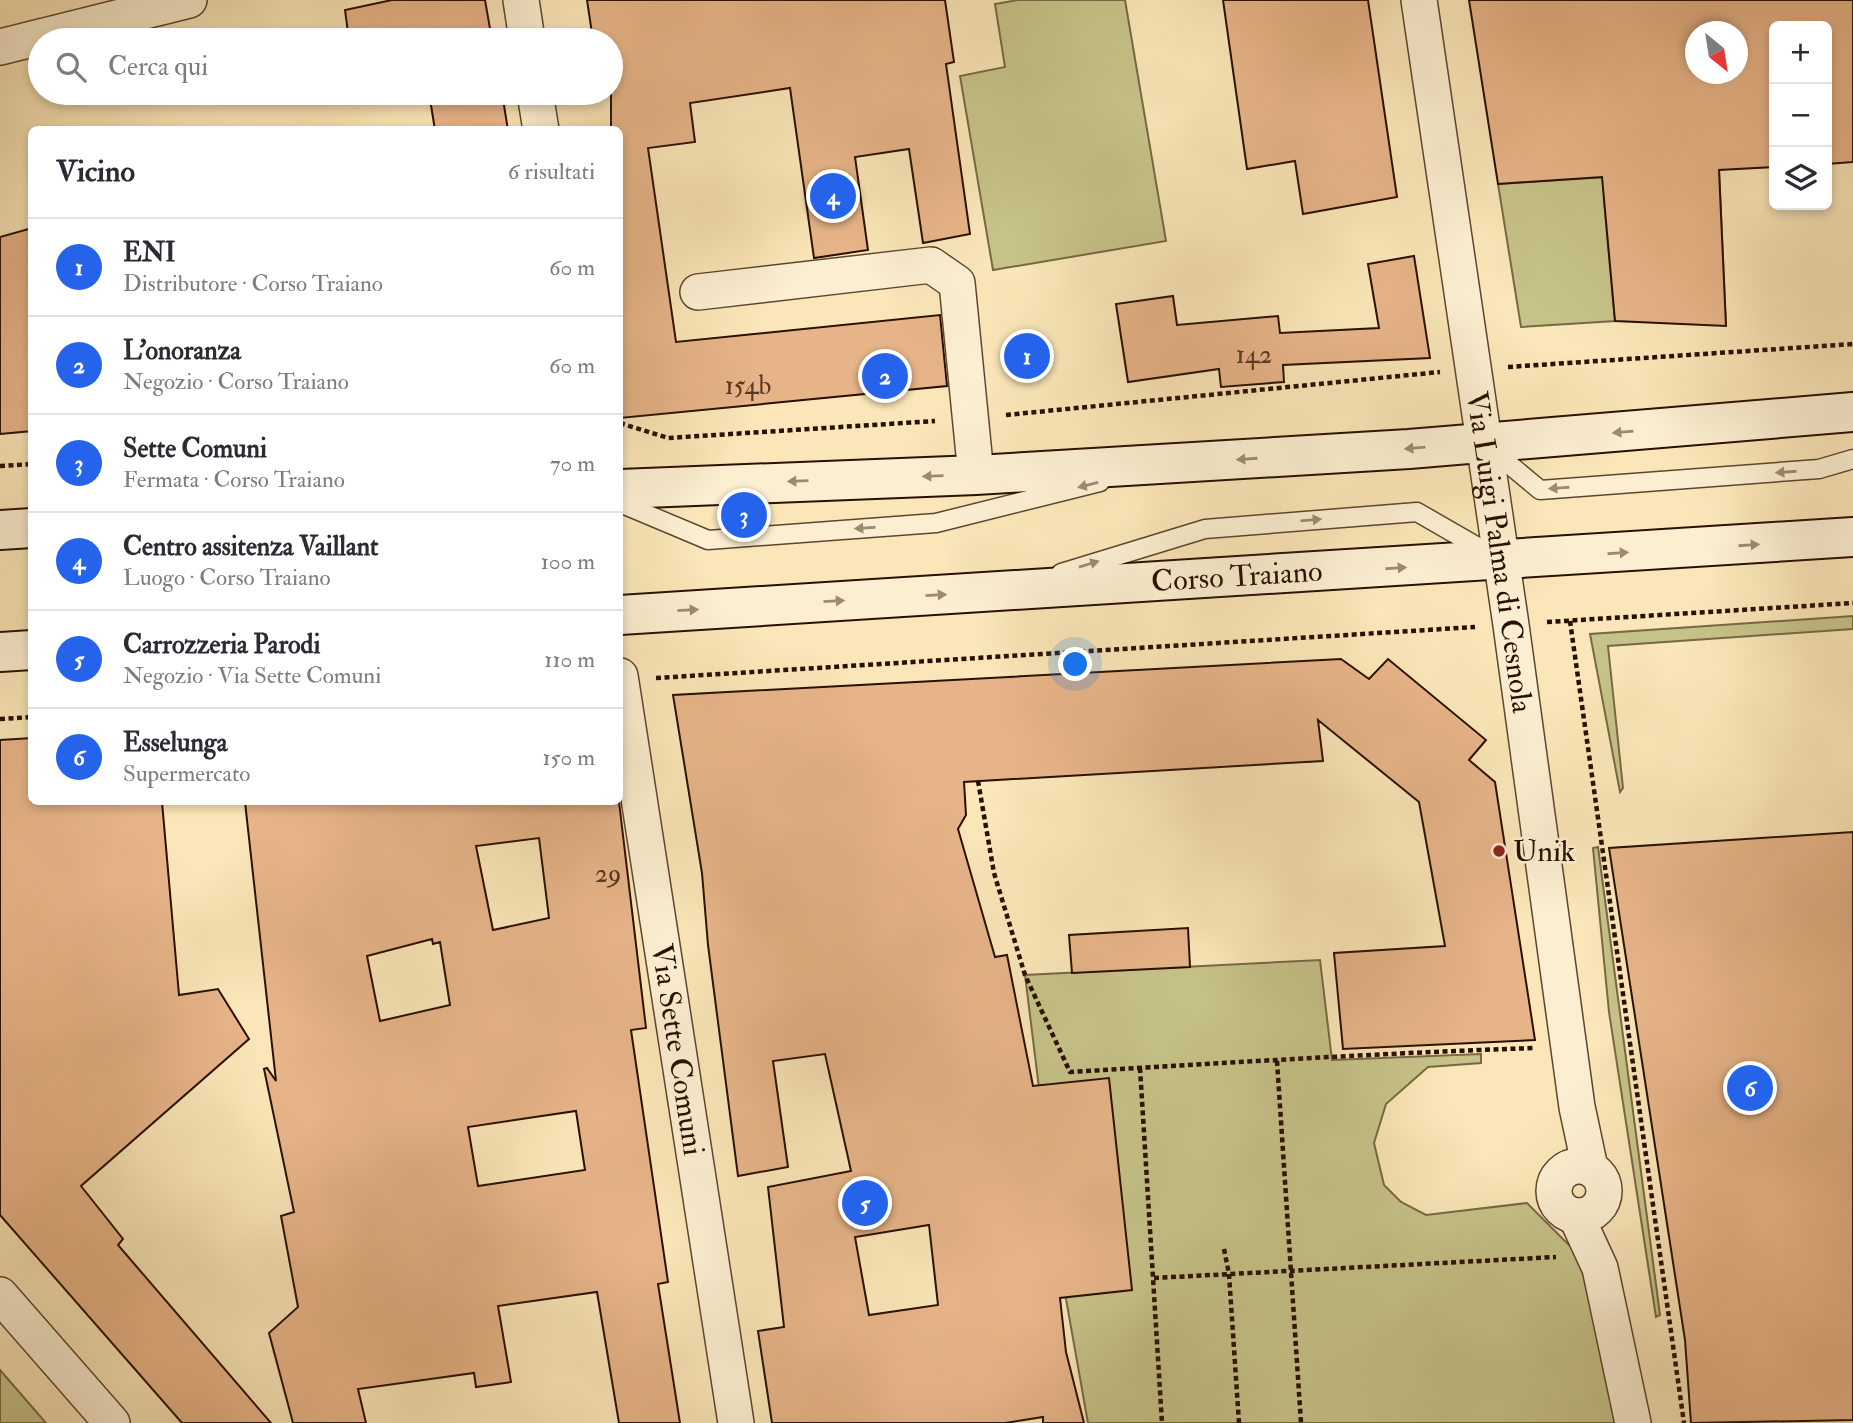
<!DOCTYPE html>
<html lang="it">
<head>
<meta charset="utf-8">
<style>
  body { margin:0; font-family:"IM FELL Double Pica",serif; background:#f2f2f3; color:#2b2b33 }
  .controls { position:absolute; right:21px; top:21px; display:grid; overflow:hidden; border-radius:10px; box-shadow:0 4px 10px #0003 }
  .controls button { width:63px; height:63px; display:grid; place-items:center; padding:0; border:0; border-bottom:2px solid #e1e1e2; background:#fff; color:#2b2b33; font:35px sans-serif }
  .compass { position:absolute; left:1685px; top:21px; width:63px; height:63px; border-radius:50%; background:#fff; box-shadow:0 4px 10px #0003; rotate:150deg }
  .you { position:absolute; left:1076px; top:665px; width:24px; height:24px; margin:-18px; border:5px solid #fff; border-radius:50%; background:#1a73e8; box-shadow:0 0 0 10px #1a73e833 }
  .badge { display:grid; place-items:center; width:46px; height:46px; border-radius:50%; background:#2563eb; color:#fff; font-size:23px; font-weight:700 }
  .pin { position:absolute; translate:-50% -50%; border:4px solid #fff; box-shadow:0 2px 7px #0006 }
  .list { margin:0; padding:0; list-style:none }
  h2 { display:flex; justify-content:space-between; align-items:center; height:91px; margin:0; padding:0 28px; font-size:30px }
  h2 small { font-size:23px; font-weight:400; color:#7c7c81 }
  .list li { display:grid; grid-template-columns:46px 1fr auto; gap:21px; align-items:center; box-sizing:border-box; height:98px; padding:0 28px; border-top:2px solid #e1e1e2 }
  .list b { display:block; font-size:26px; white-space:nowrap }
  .list p { margin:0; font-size:23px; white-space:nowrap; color:#7c7c81 }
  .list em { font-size:23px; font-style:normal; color:#7c7c81 }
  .icon { flex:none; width:38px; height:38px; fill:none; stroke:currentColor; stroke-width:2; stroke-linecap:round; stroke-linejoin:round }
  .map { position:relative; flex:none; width:1853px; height:1423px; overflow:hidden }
  .search { position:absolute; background:#fff; box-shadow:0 4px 10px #0003; left:28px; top:28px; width:595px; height:77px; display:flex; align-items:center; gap:18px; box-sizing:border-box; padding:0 24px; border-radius:38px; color:#7c7c81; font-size:26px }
  .panel { position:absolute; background:#fff; box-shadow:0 4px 10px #0003; left:28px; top:126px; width:595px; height:679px; border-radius:10px }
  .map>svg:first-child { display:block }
  .green { fill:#c6c389; stroke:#786945; stroke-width:2 }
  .building { fill:#e6b488; stroke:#2a0f01; stroke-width:2; fill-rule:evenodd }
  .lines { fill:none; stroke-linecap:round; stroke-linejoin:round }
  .service-casing { stroke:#5e452f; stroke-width:21 }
  .minor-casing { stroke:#5e452f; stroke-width:38 }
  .secondary-casing { stroke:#2a0f01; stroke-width:42 }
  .path { stroke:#2a0f01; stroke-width:4.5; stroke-dasharray:5 3.5; stroke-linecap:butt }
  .service { stroke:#fcefd1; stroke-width:18 }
  .minor { stroke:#fcefd1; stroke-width:35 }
  .secondary { stroke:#fcefd1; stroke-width:38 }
  .oneway { fill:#9e8a73 }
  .poi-dot { fill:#8f2418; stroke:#fcefd1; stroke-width:2.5 }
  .labels { text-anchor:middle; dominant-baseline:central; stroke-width:5; stroke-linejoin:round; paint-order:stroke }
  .number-label { font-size:26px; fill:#593823 }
  .street-label { font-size:30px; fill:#2a0f01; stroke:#fcefd1 }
  .poi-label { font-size:30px; fill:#2a0f01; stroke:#fcefd1; text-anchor:start }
</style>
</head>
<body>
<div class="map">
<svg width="1853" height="1423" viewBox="0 0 1853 1423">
  <rect width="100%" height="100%" fill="#fae6b8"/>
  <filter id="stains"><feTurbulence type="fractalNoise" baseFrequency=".00286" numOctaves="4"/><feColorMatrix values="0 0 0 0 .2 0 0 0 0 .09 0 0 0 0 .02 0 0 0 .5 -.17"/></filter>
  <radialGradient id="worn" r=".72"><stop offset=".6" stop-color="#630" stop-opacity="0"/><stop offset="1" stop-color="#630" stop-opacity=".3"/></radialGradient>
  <path class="green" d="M1018,0H1125L1166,241L993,270L960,76L1005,67L995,4Z
    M1719,170L1726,326L1720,191L1604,199L1615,321L1521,327L1498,184Z
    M1853,616V629L1608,646L1623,788L1620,792L1590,634Z
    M1598,847L1660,1315L1656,1317L1609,1012L1593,848Z
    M1320,960L1332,1060L1481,1054V1063L1428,1067L1386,1104L1374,1143L1384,1185L1401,1202L1426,1215L1527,1203L1580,1256L1619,1423H1088L1063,1282L1025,975Z
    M0,1370L46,1423H0Z"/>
  <path class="building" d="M392,0H485L492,40H349L345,10Z
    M587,0H945L954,62L946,64L970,234L923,243L909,149L855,157L868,250L814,258L790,88L690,103L695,142L648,148L676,342L940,315L947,386L620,418V130H611V40H593Z
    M1223,0H1368L1397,197L1303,214L1295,161L1247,169Z
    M1469,0H1853V162L1827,164V26H1774V167L1719,170L1726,326L1615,321L1602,177L1498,184ZM1696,32H1738V74H1696Z
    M429,93H502L508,130H435Z
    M32,228V431L0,434V237Z
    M1414,256L1430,358L1283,365L1284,382L1221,387L1219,369L1128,382L1116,304L1173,296L1177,325L1278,316L1280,333L1379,328L1368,264Z
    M1341,659L1369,679L1388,659L1486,740L1469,760L1495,782L1535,1040L1343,1049L1334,953L1445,946L1419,802L1318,720L1323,761L964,782L966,815L958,829L995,957L1007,955L1033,1086L1109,1078L1132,1290L1060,1298L1066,1352L1084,1423H1043V1417L1005,1423H772L758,1331L784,1327L768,1187L851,1171L825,1054L773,1061L788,1167L738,1176L708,945L702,873L673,695ZM929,1225L938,1305L869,1315L855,1237Z
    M32,738V802H162L179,995L218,989L249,1039L81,1186L123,1239L118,1245L271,1423H182L0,1215V740Z
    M245,802H619L646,1028L631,1030L668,1282L658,1284L680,1423H619L597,1292L498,1306L511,1382L476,1387L474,1373L358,1389L366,1423H293L269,1333L298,1307L281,1216L294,1212L264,1069L267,1068L276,1081ZM539,838L549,918L493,930L476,846ZM432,939L433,944L440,942L450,1005L380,1021L367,956ZM576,1111L585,1170L478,1186L468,1127Z
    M1853,832V1420L1691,1423L1685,1340L1609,848Z
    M1188,928L1190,967L1072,973L1069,935Z"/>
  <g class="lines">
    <g class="service-casing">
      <path id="service" d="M1486,445L1540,490L1819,469L1853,459
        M620,503L708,540L936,523L1100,482
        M1061,573L1205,529L1417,512L1490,554"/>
    </g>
    <g class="minor-casing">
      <g id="minor">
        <path d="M521,0L527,40"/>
        <path id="s1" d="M1419,0L1511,625L1577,1107L1590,1168"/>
        <path d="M0,47L189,0"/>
        <path d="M535,93L541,130"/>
        <path d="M698,292L931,265L957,283L976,475"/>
        <path id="s2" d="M620,676L736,1423"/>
        <circle cx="1579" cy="1191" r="25"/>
        <path d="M1576,1216L1600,1268L1633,1423"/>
        <path d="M0,1295L112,1423"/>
      </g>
    </g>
    <g class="secondary-casing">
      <g id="secondary">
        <path d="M620,489L976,475L1409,449L1853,412"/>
        <path d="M0,530L32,528"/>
        <path id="s3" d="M620,615L1853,537"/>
        <path d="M0,652L32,650"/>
      </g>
    </g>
    <path class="path" d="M1508,367L1853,344
      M1006,415L1440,372
      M620,423L668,438L935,421
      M0,466L32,464
      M1570,621L1684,1423
      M1547,622L1853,603
      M656,678L1475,627
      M0,719L32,717
      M978,781L994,873L1025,975L1070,1072C1225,1063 1380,1053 1535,1048
      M1277,1061L1301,1423
      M1140,1068L1162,1423
      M1224,1249L1229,1274L1239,1423
      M1154,1278L1556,1257"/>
    <use href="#service" class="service"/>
    <use href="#minor" class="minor"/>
    <use href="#secondary" class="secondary"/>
  </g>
  <defs><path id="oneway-solid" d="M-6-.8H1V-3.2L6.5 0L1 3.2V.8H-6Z" transform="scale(1.75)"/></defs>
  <g class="oneway">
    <use href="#oneway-solid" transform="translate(1623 432) rotate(175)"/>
    <use href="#oneway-solid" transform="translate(1415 448) rotate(175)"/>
    <use href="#oneway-solid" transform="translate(1247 459) rotate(176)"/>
    <use href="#oneway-solid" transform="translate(1786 472) rotate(176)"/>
    <use href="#oneway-solid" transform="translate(933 476) rotate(178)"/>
    <use href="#oneway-solid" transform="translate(798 481) rotate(178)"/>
    <use href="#oneway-solid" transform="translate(1088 485) rotate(166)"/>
    <use href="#oneway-solid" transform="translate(1559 488) rotate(176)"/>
    <use href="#oneway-solid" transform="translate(1311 520) rotate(-5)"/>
    <use href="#oneway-solid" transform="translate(865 528) rotate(176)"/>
    <use href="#oneway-solid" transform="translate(1749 545) rotate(-4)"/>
    <use href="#oneway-solid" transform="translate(1618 553) rotate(-4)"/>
    <use href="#oneway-solid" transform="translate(1089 564) rotate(-17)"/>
    <use href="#oneway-solid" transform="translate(1396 568) rotate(-4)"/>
    <use href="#oneway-solid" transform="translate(936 595) rotate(-3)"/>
    <use href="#oneway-solid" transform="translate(834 601) rotate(-3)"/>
    <use href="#oneway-solid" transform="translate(688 610) rotate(-3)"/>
  </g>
  <circle class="poi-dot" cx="1499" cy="851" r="7"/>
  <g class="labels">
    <g class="number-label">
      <text x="1254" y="355">142</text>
      <text x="748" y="386">154b</text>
      <text x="608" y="874">29</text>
    </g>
    <g class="street-label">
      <text stroke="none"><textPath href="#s1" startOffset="558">Via Luigi Palma di Cesnola</textPath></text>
      <text stroke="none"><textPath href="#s3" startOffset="618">Corso Traiano</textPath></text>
      <text stroke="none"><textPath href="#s2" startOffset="378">Via Sette Comuni</textPath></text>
    </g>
    <g class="poi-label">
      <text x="1513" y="851">Unik</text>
    </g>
  </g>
  <rect width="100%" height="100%" filter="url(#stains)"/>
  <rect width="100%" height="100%" fill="url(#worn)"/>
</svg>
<div class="controls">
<button>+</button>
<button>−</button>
<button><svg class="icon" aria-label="layers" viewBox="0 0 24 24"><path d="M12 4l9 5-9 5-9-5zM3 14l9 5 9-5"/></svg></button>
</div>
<svg class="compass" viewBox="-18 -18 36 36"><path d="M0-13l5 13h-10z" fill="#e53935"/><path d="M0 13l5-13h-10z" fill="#7c7c81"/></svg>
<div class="you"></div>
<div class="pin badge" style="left:1027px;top:356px">1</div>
<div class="pin badge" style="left:885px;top:376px">2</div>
<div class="pin badge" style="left:744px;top:515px">3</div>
<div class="pin badge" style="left:833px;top:196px">4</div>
<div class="pin badge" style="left:865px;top:1203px">5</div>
<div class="pin badge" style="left:1750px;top:1088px">6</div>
<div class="search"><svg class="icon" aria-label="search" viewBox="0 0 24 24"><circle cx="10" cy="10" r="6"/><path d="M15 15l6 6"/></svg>Cerca qui</div>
<section class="panel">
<h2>Vicino<small>6 risultati</small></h2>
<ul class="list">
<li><span class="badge">1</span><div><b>ENI</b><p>Distributore · Corso Traiano</p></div><em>60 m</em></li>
<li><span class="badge">2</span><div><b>L'onoranza</b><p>Negozio · Corso Traiano</p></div><em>60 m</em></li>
<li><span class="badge">3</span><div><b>Sette Comuni</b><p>Fermata · Corso Traiano</p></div><em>70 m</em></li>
<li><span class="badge">4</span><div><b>Centro assitenza Vaillant</b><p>Luogo · Corso Traiano</p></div><em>100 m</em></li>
<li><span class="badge">5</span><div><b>Carrozzeria Parodi</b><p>Negozio · Via Sette Comuni</p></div><em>110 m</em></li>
<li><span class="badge">6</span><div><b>Esselunga</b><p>Supermercato</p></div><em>150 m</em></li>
</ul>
</section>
</div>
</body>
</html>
